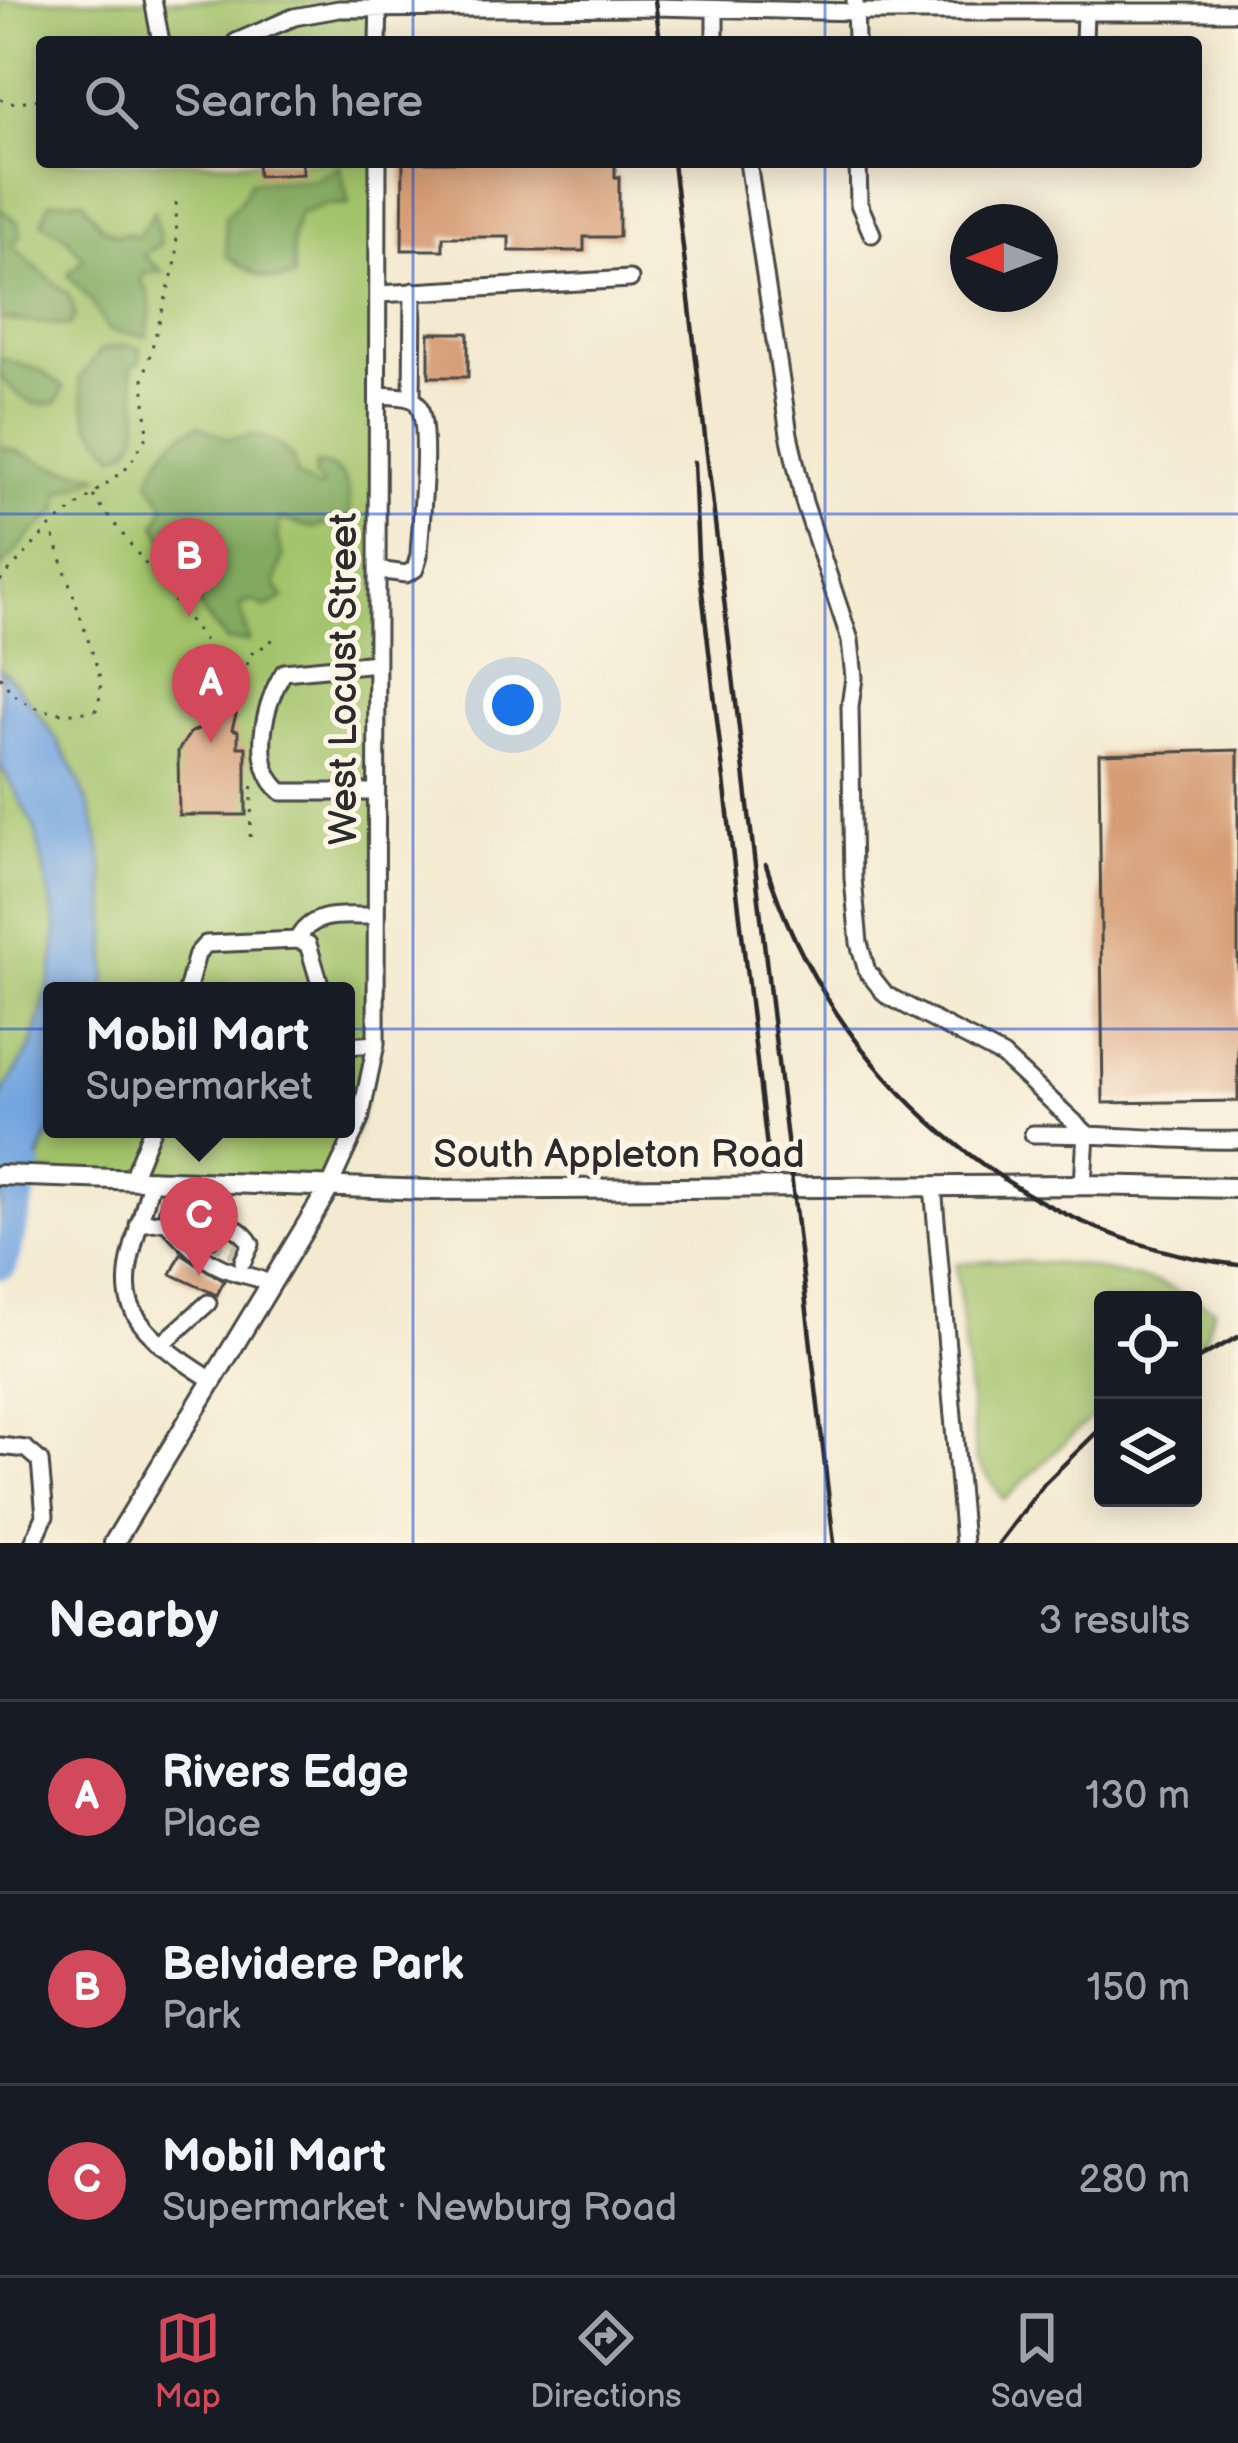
<!DOCTYPE html>
<html lang="en">
<head>
<meta charset="utf-8">
<style>
  body { margin:0; font-family:"Balsamiq Sans",sans-serif; background:#20242c; color:#f1f3f6 }
  .controls { position:absolute; right:36px; bottom:36px; display:grid; overflow:hidden; border-radius:12px; box-shadow:0 6px 30px #0003 }
  .controls button { width:108px; height:108px; display:grid; place-items:center; padding:0; border:0; border-bottom:3px solid #363941; background:#171b24; color:#f1f3f6; font:60px sans-serif }
  .compass { position:absolute; left:950px; top:204px; width:108px; height:108px; border-radius:50%; background:#171b24; box-shadow:0 6px 30px #0003; rotate:270deg }
  .you { position:absolute; left:513px; top:705px; width:42px; height:42px; margin:-30px; border:9px solid #fff; border-radius:50%; background:#1a73e8; box-shadow:0 0 0 18px #1a73e833 }
  .badge { display:grid; place-items:center; width:78px; height:78px; border-radius:50%; background:#d1495b; color:#fff; font-size:39px; font-weight:700 }
  .pin { position:absolute; translate:-50% -99px; filter:drop-shadow(0 3px 6px #0008) }
  .pin::after { content:''; position:absolute; top:63px; width:42px; height:36px; background:inherit; clip-path:polygon(0 0,100% 0,50% 100%) }
  .popup { position:absolute; left:43px; top:982px; width:312px; height:156px; box-sizing:border-box; display:grid; place-content:center; border-radius:12px; background:#171b24; filter:drop-shadow(0 3px 9px #0005); font-size:39px; white-space:nowrap; color:#9ea1a6 }
  .popup b { font-size:45px; color:#f1f3f6 }
  .popup::after { content:''; position:absolute; left:50%; top:100%; margin-left:-24px; border:24px solid transparent; border-top-color:#171b24 }
  .list { margin:0; padding:0; list-style:none }
  h2 { display:flex; justify-content:space-between; align-items:center; height:156px; margin:0; padding:0 48px; font-size:51px }
  h2 small { font-size:39px; font-weight:400; color:#9ea1a6 }
  .list li { display:grid; grid-template-columns:78px 1fr auto; gap:36px; align-items:center; box-sizing:border-box; height:192px; padding:0 48px; border-top:3px solid #363941 }
  .list b { display:block; font-size:45px; white-space:nowrap }
  .list p { margin:0; font-size:39px; white-space:nowrap; color:#9ea1a6 }
  .list em { font-size:39px; font-style:normal; color:#9ea1a6 }
  .icon { flex:none; width:66px; height:66px; fill:none; stroke:currentColor; stroke-width:2; stroke-linecap:round; stroke-linejoin:round }
  .map { position:relative; flex:none; width:1238px; height:1543px; overflow:hidden }
  .search { position:absolute; background:#171b24; box-shadow:0 6px 30px #0003; left:36px; right:36px; top:36px; height:132px; display:flex; align-items:center; gap:30px; box-sizing:border-box; padding:0 42px; border-radius:12px; color:#9ea1a6; font-size:45px }
  .sheet { height:732px; background:#171b24 }
  nav { display:flex; justify-content:space-around; align-items:center; box-sizing:border-box; height:168px; border-top:3px solid #363941; background:#171b24; font-size:33px; color:#9ea1a6 }
  nav a { display:grid; justify-items:center; gap:6px }
  nav .on { color:#d1495b }
  .map>svg:first-child { display:block }
  .green { fill:#a2c36b; stroke:#66774b; stroke-width:3 }
  .forest { fill:#81a95f; stroke:#566a45; stroke-width:3 }
  .water { fill:#75a6e0; stroke:#506886; stroke-width:3 }
  .lines { fill:none; stroke-linecap:round; stroke-linejoin:round }
  .river { stroke:#75a6e0; stroke-width:27 }
  .building { fill:#d59c74 }
  .minor-tunnel { stroke:#ccc4b0; stroke-width:15; stroke-dasharray:15 8; stroke-linecap:butt }
  .minor-casing { stroke:#494844; stroke-width:21 }
  .major-casing { stroke:#494844; stroke-width:24 }
  .path { stroke:#494844; stroke-width:3; stroke-dasharray:3 9; stroke-linecap:butt }
  .minor { stroke:#fff; stroke-width:15 }
  .major { stroke:#fff; stroke-width:18 }
  .rail { stroke:#2b2b2b; stroke-width:4.5 }
  .grid { fill:none; stroke:#1d4ed8; stroke-width:3; stroke-opacity:0.55 }
  .labels { text-anchor:middle; dominant-baseline:central; stroke-width:10; stroke-linejoin:round; paint-order:stroke }
  .street-label { font-size:39px; fill:#2b2b2b; stroke:#fcf5e5 }
</style>
</head>
<body>
<div class="map">
<svg width="1238" height="1543" viewBox="0 0 1238 1543">
  <rect width="100%" height="100%" fill="#fcf5e5"/>
  <filter id="ink" filterUnits="userSpaceOnUse"><feTurbulence type="fractalNoise" baseFrequency=".00833" numOctaves="2"/><feDisplacementMap in="SourceGraphic" scale="24" xChannelSelector="R" yChannelSelector="G"/><feConvolveMatrix kernelMatrix="1 2 1 2 8 2 1 2 1" color-interpolation-filters="sRGB"/></filter>
  <filter id="wash" filterUnits="userSpaceOnUse"><feTurbulence type="fractalNoise" baseFrequency=".004" numOctaves="4" result="noise"/><feDisplacementMap in="SourceGraphic" scale="48" xChannelSelector="R" yChannelSelector="G"/><feGaussianBlur stdDeviation="2.7" result="paint"/><feColorMatrix in="noise" values="0 0 0 0 0 0 0 0 0 0 0 0 0 0 0 0 0 1.4 0 .05"/><feComposite in="paint" operator="in"/></filter>
  <g filter="url(#wash)">
    <rect width="100%" height="100%" fill="#f4ead1"/>
    <path class="green" d="M0,0H379L378,42H42V162H378L376,1044L360,1120L329,1188L35,1172L52,1126V1129H346V991H102L106,980C101,868 110,805 37,712C25,697 15,681 0,669Z
      M0,764L35,828L57,931L51,977L32,1045L0,1098Z
      M990,1260L1079,1265L1160,1283L1214,1308L1205,1339L1193,1347V1300H1103V1406L1004,1500L976,1459L956,1264Z"/>
    <path class="forest" d="M340,167L349,204L325,205L298,215L292,239L294,277C269,286 248,270 227,256L225,217L242,199L250,182L313,180Z
      M82,200L102,227L117,235L126,233L138,237L154,212L161,244L143,255L163,272L144,273L141,282C156,300 150,316 146,337L108,330L91,301L68,275L84,259L65,236L42,223L50,202Z
      M0,209L17,221L21,234L13,245L18,252L69,295L75,315L69,326L0,319Z
      M124,345L141,348L140,361L131,367C136,395 152,447 115,455L89,424L79,379L101,350Z
      M0,358L41,371L64,387L57,402C30,411 16,394 0,375Z
      M198,425L228,439L256,435L277,443L292,457L297,476L319,489L323,485L314,475L317,464C350,468 349,491 350,519L313,528L280,519L277,538L283,556L275,584L284,598L266,608L253,601L240,605L249,641H227L205,615L156,525L165,505L149,481C160,453 171,438 198,425Z
      M0,447C19,450 32,458 49,465C63,470 83,470 100,476L59,493V510L33,532L0,569Z"/>
    <path class="water" d="M0,669C14,681 25,696 36,711C104,799 110,872 106,980L102,991H52V1126L14,1215L0,1231V1098L32,1045L51,977L57,931L35,828L0,764Z"/>
    <g class="lines">
      <path class="river" d="M0,1266L4,1265L28,1168"/>
    </g>
    <g id="blocks">
      <path class="building" d="M257,162H302L303,174L258,176Z
        M403,162H615V177H619V237H584V251H509V237H443V250H402Z
        M429,333H468V377H429Z
        M216,671L246,679L232,729L238,731V747H246V815H179L178,751L190,733L200,728Z
        M1238,750V1101L1103,1103L1099,754Z
        M181,1254L224,1281L217,1295L171,1274Z"/>
    </g>
  </g>
  <g filter="url(#ink)">
    <use href="#blocks" fill-opacity="0" stroke="#494844" stroke-width="3"/>
    <g class="lines">
      <path class="minor-tunnel" d="M210,1239L237,1253"/>
      <g class="minor-casing">
        <path id="minor" d="M153,0L161,42
          M855,0L856,42
          M715,9V42
          M236,42L294,17L339,9L656,7L855,12H1238
          M378,42L379,0
          M1084,42L1085,12
          M748,162L789,434L804,502L850,640L854,678L850,706L853,879L859,943L867,971L886,995L1003,1056L1086,1133L1083,1185
          M858,162L859,204L872,234
          M379,294L630,279
          M412,399L413,291
          M377,570L406,574L415,569L419,555C420,528 433,419 416,402C409,395 388,396 378,395
          M376,792H282C249,767 264,702 284,672L377,663
          M297,940C313,909 345,917 376,916
          M187,991L197,954L206,944L297,940L308,944L322,991
          M346,1046L376,1044
          M1033,1134C1102,1133 1169,1142 1238,1140
          M132,1178L152,1129
          M152,1179C121,1292 100,1310 212,1380
          M174,1180L166,1221C186,1243 203,1262 231,1271C245,1276 256,1276 270,1284
          M933,1186L964,1543
          M329,1188L360,1120L376,1044L378,162
          M138,1224C172,1221 230,1208 251,1244L243,1261
          M180,1236L210,1239
          M161,1345L208,1303
          M0,1446L26,1449L40,1461L45,1516L33,1543"/>
      </g>
      <g class="major-casing">
        <path id="major" d="M0,1175L430,1190L1083,1185L1238,1188
          M114,1543L329,1188"/>
      </g>
      <path class="path" d="M0,99L9,103L42,99
        M93,496L206,642L208,661L195,722
        M0,581L50,527L128,467L148,435L143,380L177,258L176,195
        M0,676C20,712 59,718 96,710L101,693L99,673L51,528
        M242,676L253,651L270,644L275,632
        M250,837L253,779"/>
      <use href="#minor" class="minor"/>
      <use href="#major" class="major"/>
      <path class="rail" d="M655,0L660,42
        M673,162L834,1543
        M694,462L698,557L769,1165
        M766,865C831,1075 1018,1239 1238,1265
        M1193,1361L1238,1337
        M999,1543L1044,1484L1103,1426"/>
    </g>
  </g>
  <path class="grid" d="M413,0V42M825,0V42M413,162V1543M825,162V1543M0,514H1238M0,1029H1238"/>
  <g class="labels">
    <g class="street-label">
      <text transform="translate(344 679) rotate(-90)">West Locust Street</text>
      <text x="619" y="1155">South Appleton Road</text>
    </g>
  </g>
</svg>
<div class="controls">
<button><svg class="icon" aria-label="locate" viewBox="0 0 24 24"><circle cx="12" cy="12" r="6"/><path d="M12 2v4M12 18v4M2 12h4M18 12h4"/></svg></button>
<button><svg class="icon" aria-label="layers" viewBox="0 0 24 24"><path d="M12 4l9 5-9 5-9-5zM3 14l9 5 9-5"/></svg></button>
</div>
<svg class="compass" viewBox="-18 -18 36 36"><path d="M0-13l5 13h-10z" fill="#e53935"/><path d="M0 13l5-13h-10z" fill="#9ea1a6"/></svg>
<div class="you"></div>
<div class="pin badge" style="left:211px;top:743px">A</div>
<div class="pin badge" style="left:189px;top:617px">B</div>
<div class="pin badge" style="left:199px;top:1276px">C</div>
<div class="popup"><b>Mobil Mart</b>Supermarket</div>
<div class="search"><svg class="icon" aria-label="search" viewBox="0 0 24 24"><circle cx="10" cy="10" r="6"/><path d="M15 15l6 6"/></svg>Search here</div>
</div>
<section class="sheet">
<h2>Nearby<small>3 results</small></h2>
<ul class="list">
<li><span class="badge">A</span><div><b>Rivers Edge</b><p>Place</p></div><em>130 m</em></li>
<li><span class="badge">B</span><div><b>Belvidere Park</b><p>Park</p></div><em>150 m</em></li>
<li><span class="badge">C</span><div><b>Mobil Mart</b><p>Supermarket · Newburg Road</p></div><em>280 m</em></li>
</ul>
</section>
<nav>
<a class="on"><svg class="icon" aria-label="map" viewBox="0 0 24 24"><path d="M3 6l6-2 6 2 6-2v14l-6 2-6-2-6 2zM9 4v14M15 6v14"/></svg>Map</a>
<a><svg class="icon" aria-label="directions" viewBox="0 0 24 24"><path d="M12 3l9 9-9 9-9-9zM9 14v-3h6M13 9l2 2-2 2"/></svg>Directions</a>
<a><svg class="icon" aria-label="saved" viewBox="0 0 24 24"><path d="M7 4h10v16l-5-4-5 4z"/></svg>Saved</a>
</nav>
</body>
</html>
